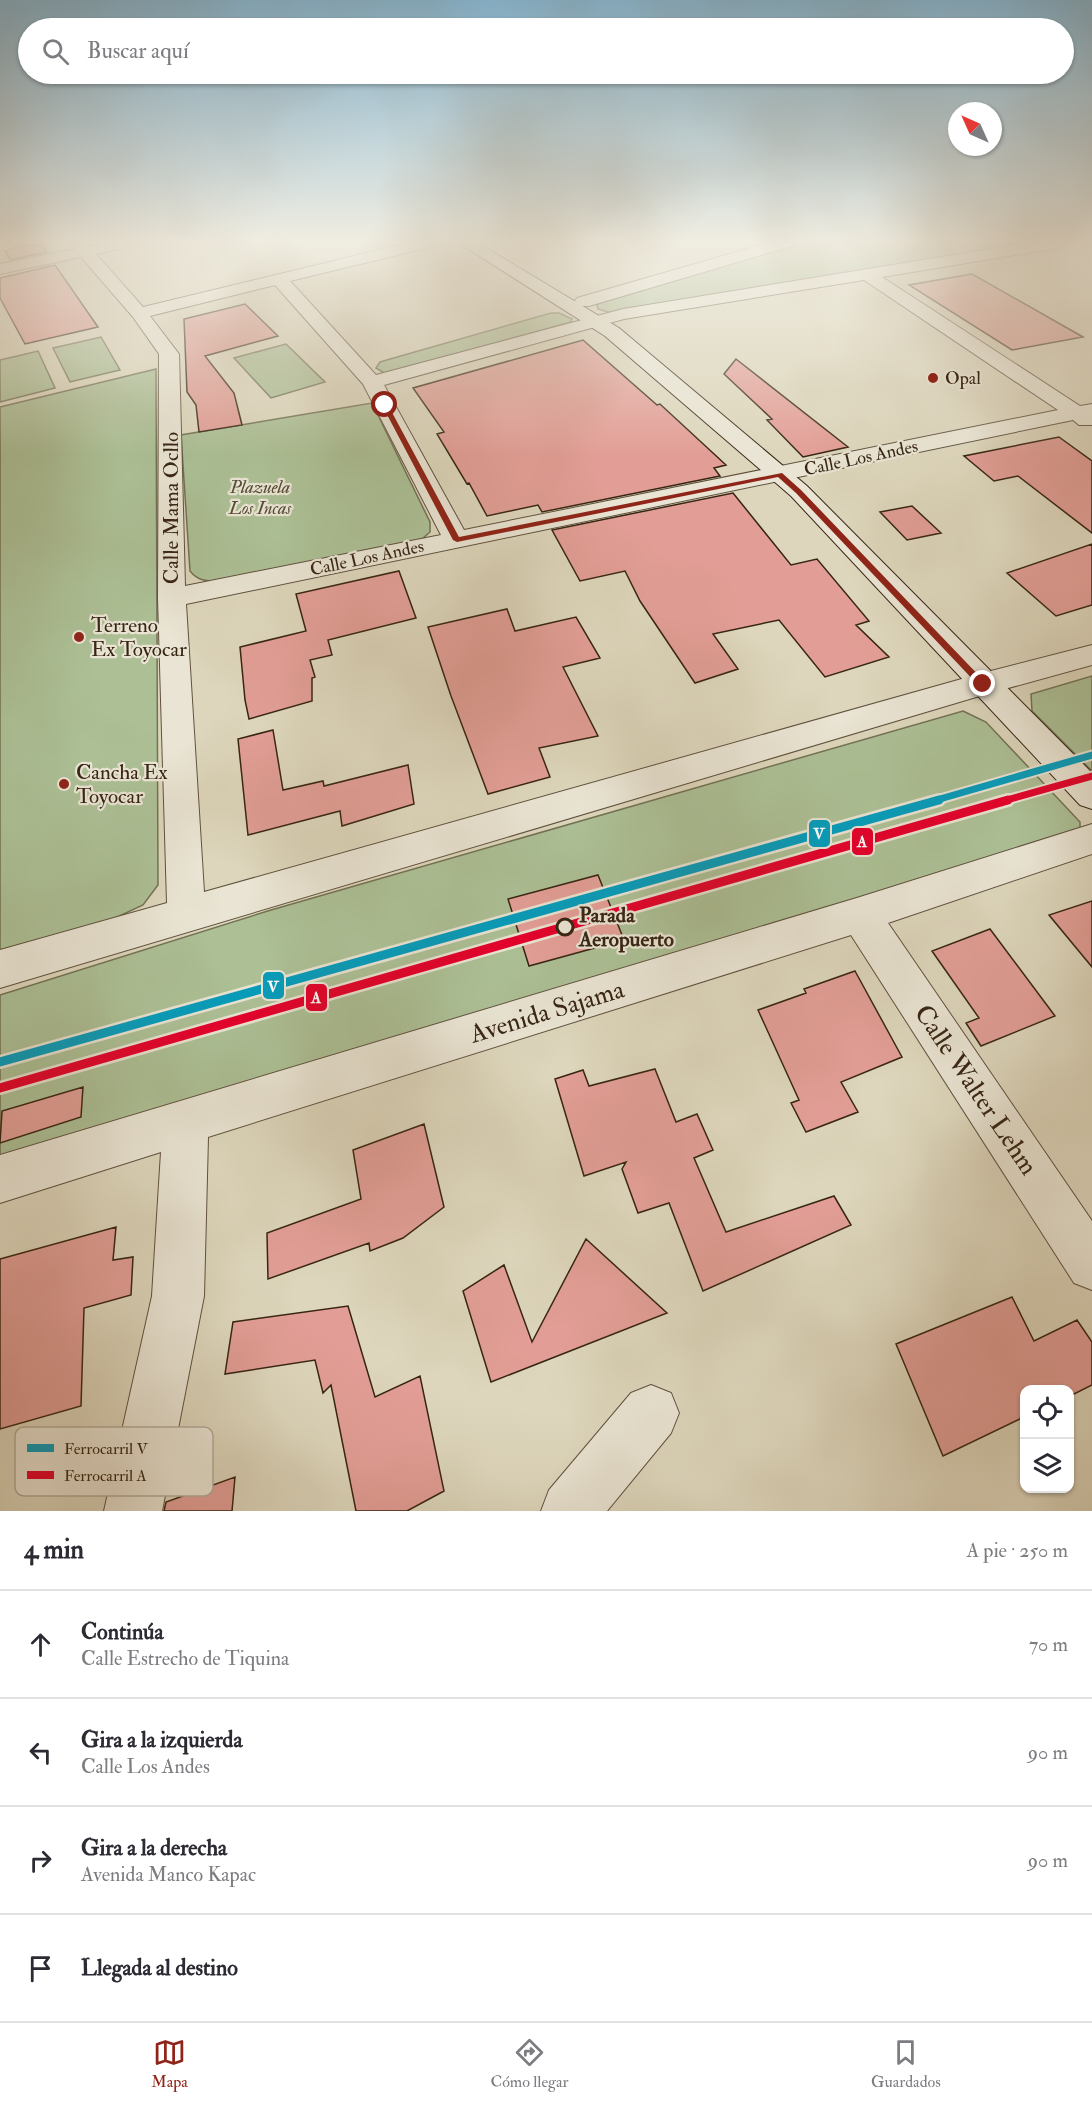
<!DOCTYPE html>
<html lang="es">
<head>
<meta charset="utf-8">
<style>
  body { margin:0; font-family:"IM FELL Double Pica",serif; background:#f7f7f7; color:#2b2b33 }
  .controls { position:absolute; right:18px; bottom:18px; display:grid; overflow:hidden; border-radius:12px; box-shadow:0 2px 4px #0004 }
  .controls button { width:54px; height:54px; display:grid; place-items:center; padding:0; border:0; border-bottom:2px solid #e1e1e2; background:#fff; color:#2b2b33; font:30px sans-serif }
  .compass { position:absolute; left:948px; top:102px; width:54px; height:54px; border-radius:50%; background:#fff; box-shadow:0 2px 4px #0004; rotate:315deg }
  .stop { position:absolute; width:18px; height:18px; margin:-14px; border:4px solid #8f2418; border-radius:50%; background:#fff }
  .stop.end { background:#8f2418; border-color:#fff; box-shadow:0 2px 6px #0008 }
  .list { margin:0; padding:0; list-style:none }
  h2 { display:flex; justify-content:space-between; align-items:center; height:78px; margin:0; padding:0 24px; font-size:26px }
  h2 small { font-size:20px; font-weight:400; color:#7c7c81 }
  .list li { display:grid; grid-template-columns:39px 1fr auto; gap:18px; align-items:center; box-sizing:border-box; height:108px; padding:0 24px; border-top:2px solid #e1e1e2 }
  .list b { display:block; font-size:22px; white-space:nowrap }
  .list p { margin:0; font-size:20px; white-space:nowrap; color:#7c7c81 }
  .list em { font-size:20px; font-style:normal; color:#7c7c81 }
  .icon { flex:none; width:33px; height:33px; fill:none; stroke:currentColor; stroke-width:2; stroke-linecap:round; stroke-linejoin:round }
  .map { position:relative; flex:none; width:1092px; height:1511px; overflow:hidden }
  .search { position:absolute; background:#fff; box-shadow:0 2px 4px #0004; left:18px; right:18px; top:18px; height:66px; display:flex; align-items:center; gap:15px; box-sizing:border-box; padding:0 21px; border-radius:33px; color:#7c7c81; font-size:22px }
  .sheet { height:510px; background:#fff }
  nav { display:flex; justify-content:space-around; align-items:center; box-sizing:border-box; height:84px; border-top:2px solid #e1e1e2; background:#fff; font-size:16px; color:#7c7c81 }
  nav a { display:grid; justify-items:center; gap:3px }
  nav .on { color:#8f2418 }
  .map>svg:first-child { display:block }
  .green { fill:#acbf95; stroke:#727254; stroke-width:1.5 }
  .building { fill:#e29e96; stroke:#372514; stroke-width:1.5 }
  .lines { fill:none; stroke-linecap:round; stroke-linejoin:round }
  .street-casing { stroke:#60513e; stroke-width:2 }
  .secondary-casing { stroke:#372514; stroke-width:2 }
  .street { fill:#e9e4d3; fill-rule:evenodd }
  .secondary { fill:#e9e4d3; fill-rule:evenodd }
  .rail-1-far1-casing { stroke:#e9e4d3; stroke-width:11 }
  .rail-1-casing { stroke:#e9e4d3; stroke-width:14 }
  .rail-2-far1-casing { stroke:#e9e4d3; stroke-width:11 }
  .rail-2-casing { stroke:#e9e4d3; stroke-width:14 }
  .rail-1-far1 { stroke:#069cbb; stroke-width:7 }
  .rail-1 { stroke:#069cbb; stroke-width:9 }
  .rail-2-far1 { stroke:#e4002b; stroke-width:7 }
  .rail-2 { stroke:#e4002b; stroke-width:9 }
  .route { fill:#8f2418 }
  .poi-dot { fill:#8f2418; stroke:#e9e4d3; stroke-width:2 }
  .stop-dot { fill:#e9e4d3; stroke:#372514; stroke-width:3 }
  .labels { text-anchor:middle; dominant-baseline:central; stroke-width:4.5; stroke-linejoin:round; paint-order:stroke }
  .far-poi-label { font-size:18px; fill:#372514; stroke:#e9e4d3; text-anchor:start }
  .far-street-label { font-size:18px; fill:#372514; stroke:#e9e4d3 }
  .far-park-label { font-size:18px; font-style:italic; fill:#544c34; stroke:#e9e4d3 }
  .street-label { font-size:21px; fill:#372514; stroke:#e9e4d3 }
  .poi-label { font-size:21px; fill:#372514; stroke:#e9e4d3; text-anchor:start }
  .stop-label { font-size:21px; font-weight:bold; fill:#372514; stroke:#e9e4d3; text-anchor:start }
  .near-street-label { font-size:26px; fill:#372514; stroke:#e9e4d3 }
  .key { fill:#e9e4d3; stroke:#b4ab9a; stroke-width:1.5 }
  .key-label { font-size:16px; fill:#372514 }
  .line-badge { stroke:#e9e4d3; stroke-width:2 }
  .badge-label { font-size:16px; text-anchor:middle; font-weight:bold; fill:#fff }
</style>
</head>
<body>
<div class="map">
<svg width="1092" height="1511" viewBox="0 0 1092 1511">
  <rect width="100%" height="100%" fill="#ddd6bc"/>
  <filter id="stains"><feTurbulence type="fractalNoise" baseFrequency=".00333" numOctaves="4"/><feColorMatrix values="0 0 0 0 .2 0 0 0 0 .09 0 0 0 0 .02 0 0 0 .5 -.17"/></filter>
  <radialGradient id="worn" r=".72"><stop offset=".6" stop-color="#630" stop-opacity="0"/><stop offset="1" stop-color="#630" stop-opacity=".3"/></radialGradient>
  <path class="green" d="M801,243H1035L611,313L598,309L597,305L600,303Z
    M551,313H559L572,319L571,322L390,372L384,373L376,368L380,362Z
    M101,337L120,370L70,382L53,348Z
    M286,344L325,382L271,398L234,358Z
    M38,351L55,388L0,402V360Z
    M156,369L158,885L143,905L113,919L0,950V407Z
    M372,403L430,522V532L421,540L218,581C206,581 198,581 190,571L181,435Z
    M1092,676V771L1032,711L1031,694Z
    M963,711L986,722L1080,822V830L762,931L0,1158V995L271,910Z"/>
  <path class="building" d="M24,245H42L47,252L10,260L5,251Z
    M55,265L98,327L25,344L0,298V278Z
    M972,274L1083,337L1012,350L909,285Z
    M245,304L278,336L205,356L234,393L242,425L199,432L196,405L187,392L184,319Z
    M583,340L657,405L660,404L726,465L714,468L720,476L542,512L538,505L487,516L469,483L467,484L437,434L444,432L413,388Z
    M736,359L848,447L803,457L767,420L772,419L724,374Z
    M1059,437L1092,461V533L1018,476L994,481L964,456Z
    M733,493L791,565L817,559L869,621L856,625L889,657L825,677L779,620L713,634L738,669L695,683L640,601L625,571L580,581L552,530Z
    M912,506L941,533L907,540L880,512Z
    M1092,544V605L1056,616L1007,573Z
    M399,571L416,618L328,640L332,655L310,660L315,677L312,678V701L249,719L245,700L240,647L306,631L296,594Z
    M507,609L515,631L576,617L600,658L563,667L598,736L539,748L550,777L488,794L451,696L428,627Z
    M273,730L283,790L323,781L324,786L408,765L414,804L342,826L340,811L248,835L238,739Z
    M598,875L624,940L529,966L508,899Z
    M1092,901V967L1049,915Z
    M990,929L1055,1016L981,1046L966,1023L979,1018L932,951Z
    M855,971L902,1057L841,1082L858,1112L806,1132L791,1103L799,1100L758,1010L806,993L804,989Z
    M655,1069L676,1122L697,1114L713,1150L694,1158L726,1232L834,1196L851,1225L703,1291L669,1203L638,1213L622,1169L626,1162L584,1176L555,1079L583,1070L589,1086Z
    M83,1087L81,1117L0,1143L2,1111Z
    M424,1124L444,1207L403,1238L370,1251L369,1243L268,1279L267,1233L361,1199L353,1150Z
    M116,1227L113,1260L133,1257L131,1295L84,1308L81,1406L0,1429V1259Z
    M586,1239L667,1313L491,1382L463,1291L504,1265L532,1342Z
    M1012,1297L1034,1341L1077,1320L1092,1342V1385L1070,1396V1389H1024V1417L943,1456L896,1344Z
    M348,1306L375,1397L420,1376L444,1491L407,1511H356L331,1385L323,1393L315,1360L225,1374L233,1322Z
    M235,1477L232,1511H164L166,1502Z"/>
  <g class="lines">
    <g class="street-casing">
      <path id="street" d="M70,243H87L89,246L133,243L131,246L96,254L143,307L408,243H437L435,246L290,281L376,375L623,309L1027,243H1066L1058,248L882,277L1080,406L1092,404V425H1079L1073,420L186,604L204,892L983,673L1092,645V665L983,695L0,988V950L167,903L158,598L159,354L133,317L81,257L0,274V264L75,249ZM864,280L1058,410L464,530L384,385L624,319ZM275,285L363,384L441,535L185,586L179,354L150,316Z
        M768,243H794L792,246L589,306H577L574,302L577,298Z
        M1092,824V854L888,923L1092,1221V1290L1074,1283L851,935L208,1137L204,1296L162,1511H104L152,1296L161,1152L0,1203V1155L860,897Z
        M651,1385L671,1393L679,1413L671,1433L607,1511H541L549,1490L631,1393Z"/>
    </g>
    <g class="secondary-casing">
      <path id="secondary" d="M459,243H478L619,328L807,486L1092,773V809L1080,805L791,496L605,336Z"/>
    </g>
    <use href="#street" class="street"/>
    <use href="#secondary" class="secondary"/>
    <g class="rail-1-far1-casing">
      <path id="rail-1-far1" d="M933,801L1092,755"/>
    </g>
    <g class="rail-1-casing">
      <path id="rail-1" d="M0,1062L939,800"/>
    </g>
    <g class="rail-2-far1-casing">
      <path id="rail-2-far1" d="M1003,801L1092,776"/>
    </g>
    <g class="rail-2-casing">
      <path id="rail-2" d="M0,1088L1008,800"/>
    </g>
    <use href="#rail-1-far1" class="rail-1-far1"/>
    <use href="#rail-1" class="rail-1"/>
    <use href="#rail-2-far1" class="rail-2-far1"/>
    <use href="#rail-2" class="rail-2"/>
  </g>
  <linearGradient id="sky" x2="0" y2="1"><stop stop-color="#86b6d2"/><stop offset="0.53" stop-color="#f0ede1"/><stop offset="1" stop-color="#f0ede1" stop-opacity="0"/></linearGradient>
  <rect width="1092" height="455" fill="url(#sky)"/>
  <path class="route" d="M385,403L388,405L459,537L782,473L801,490L987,684L983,688L980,687L796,493L778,477L457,542L453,540L382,405Z"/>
  <g class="poi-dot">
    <circle cx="933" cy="378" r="6"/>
    <circle cx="79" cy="637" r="6"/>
    <circle cx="64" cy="784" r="6"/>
  </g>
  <circle class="stop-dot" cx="565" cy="927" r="8"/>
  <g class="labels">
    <g class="far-poi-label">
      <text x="945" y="378">Opal</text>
    </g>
    <g class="far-street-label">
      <text transform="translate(861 458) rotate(-12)">Calle Los Andes</text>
      <text transform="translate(367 558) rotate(-12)">Calle Los Andes</text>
    </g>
    <g class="far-park-label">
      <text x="260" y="487">Plazuela<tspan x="260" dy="21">Los Incas</tspan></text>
    </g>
    <g class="street-label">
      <text transform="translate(171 508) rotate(-90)">Calle Mama Ocllo</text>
    </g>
    <g class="poi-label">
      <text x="91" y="625">Terreno<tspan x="91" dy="24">Ex Toyocar</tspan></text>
      <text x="76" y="772">Cancha Ex<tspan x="76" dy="24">Toyocar</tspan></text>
    </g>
    <g class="stop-label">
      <text x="579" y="915">Parada<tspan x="579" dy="24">Aeropuerto</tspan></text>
    </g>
    <g class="near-street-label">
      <text transform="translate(547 1012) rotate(-17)">Avenida Sajama</text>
      <text transform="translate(976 1090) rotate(56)">Calle Walter Lehm</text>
    </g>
  </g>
  <rect x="15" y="1427" width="198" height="69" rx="9" class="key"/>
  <rect x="27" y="1444" width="27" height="8" fill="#069cbb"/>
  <rect x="27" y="1471" width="27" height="8" fill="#e4002b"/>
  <g class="key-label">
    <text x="64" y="1454">Ferrocarril V</text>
    <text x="64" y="1481">Ferrocarril A</text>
  </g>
  <g class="line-badge">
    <rect x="808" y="819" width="23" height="29" rx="6" fill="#069cbb"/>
    <rect x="851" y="827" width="23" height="29" rx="6" fill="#e4002b"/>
    <rect x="262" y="971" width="23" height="29" rx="6" fill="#069cbb"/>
    <rect x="305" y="983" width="23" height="29" rx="6" fill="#e4002b"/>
  </g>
  <g class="badge-label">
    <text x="819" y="839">V</text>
    <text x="862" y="847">A</text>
    <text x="273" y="992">V</text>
    <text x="316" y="1003">A</text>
  </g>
  <rect width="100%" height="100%" filter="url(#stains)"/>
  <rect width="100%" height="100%" fill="url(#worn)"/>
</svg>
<div class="controls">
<button><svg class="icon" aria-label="locate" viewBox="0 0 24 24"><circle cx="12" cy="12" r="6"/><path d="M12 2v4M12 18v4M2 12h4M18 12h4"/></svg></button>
<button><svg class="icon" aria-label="layers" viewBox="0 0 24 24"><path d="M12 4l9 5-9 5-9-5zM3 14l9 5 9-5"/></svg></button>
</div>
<svg class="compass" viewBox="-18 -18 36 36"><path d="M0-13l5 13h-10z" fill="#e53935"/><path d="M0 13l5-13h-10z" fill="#7c7c81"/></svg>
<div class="stop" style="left:385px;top:405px"></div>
<div class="stop end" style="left:983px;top:684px"></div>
<div class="search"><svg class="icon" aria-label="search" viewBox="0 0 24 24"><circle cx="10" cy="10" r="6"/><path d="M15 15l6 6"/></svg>Buscar aquí</div>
</div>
<section class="sheet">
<h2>4 min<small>A pie · 250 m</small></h2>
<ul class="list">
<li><svg class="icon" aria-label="ahead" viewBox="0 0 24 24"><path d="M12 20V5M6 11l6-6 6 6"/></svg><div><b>Continúa</b><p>Calle Estrecho de Tiquina</p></div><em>70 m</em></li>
<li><svg class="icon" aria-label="left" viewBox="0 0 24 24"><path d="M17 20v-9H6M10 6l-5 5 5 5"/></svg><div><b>Gira a la izquierda</b><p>Calle Los Andes</p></div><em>90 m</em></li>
<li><svg class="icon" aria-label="right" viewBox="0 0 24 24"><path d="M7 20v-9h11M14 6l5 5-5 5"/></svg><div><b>Gira a la derecha</b><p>Avenida Manco Kapac</p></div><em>90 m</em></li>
<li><svg class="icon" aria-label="arrive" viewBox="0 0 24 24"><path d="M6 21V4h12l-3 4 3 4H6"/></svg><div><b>Llegada al destino</b></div></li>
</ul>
</section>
<nav>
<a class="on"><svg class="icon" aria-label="map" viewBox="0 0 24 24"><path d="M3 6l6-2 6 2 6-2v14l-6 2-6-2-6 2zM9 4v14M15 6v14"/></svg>Mapa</a>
<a><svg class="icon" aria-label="directions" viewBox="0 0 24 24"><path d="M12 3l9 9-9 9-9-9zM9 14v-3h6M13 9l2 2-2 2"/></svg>Cómo llegar</a>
<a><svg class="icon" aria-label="saved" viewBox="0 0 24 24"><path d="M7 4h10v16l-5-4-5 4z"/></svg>Guardados</a>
</nav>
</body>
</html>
